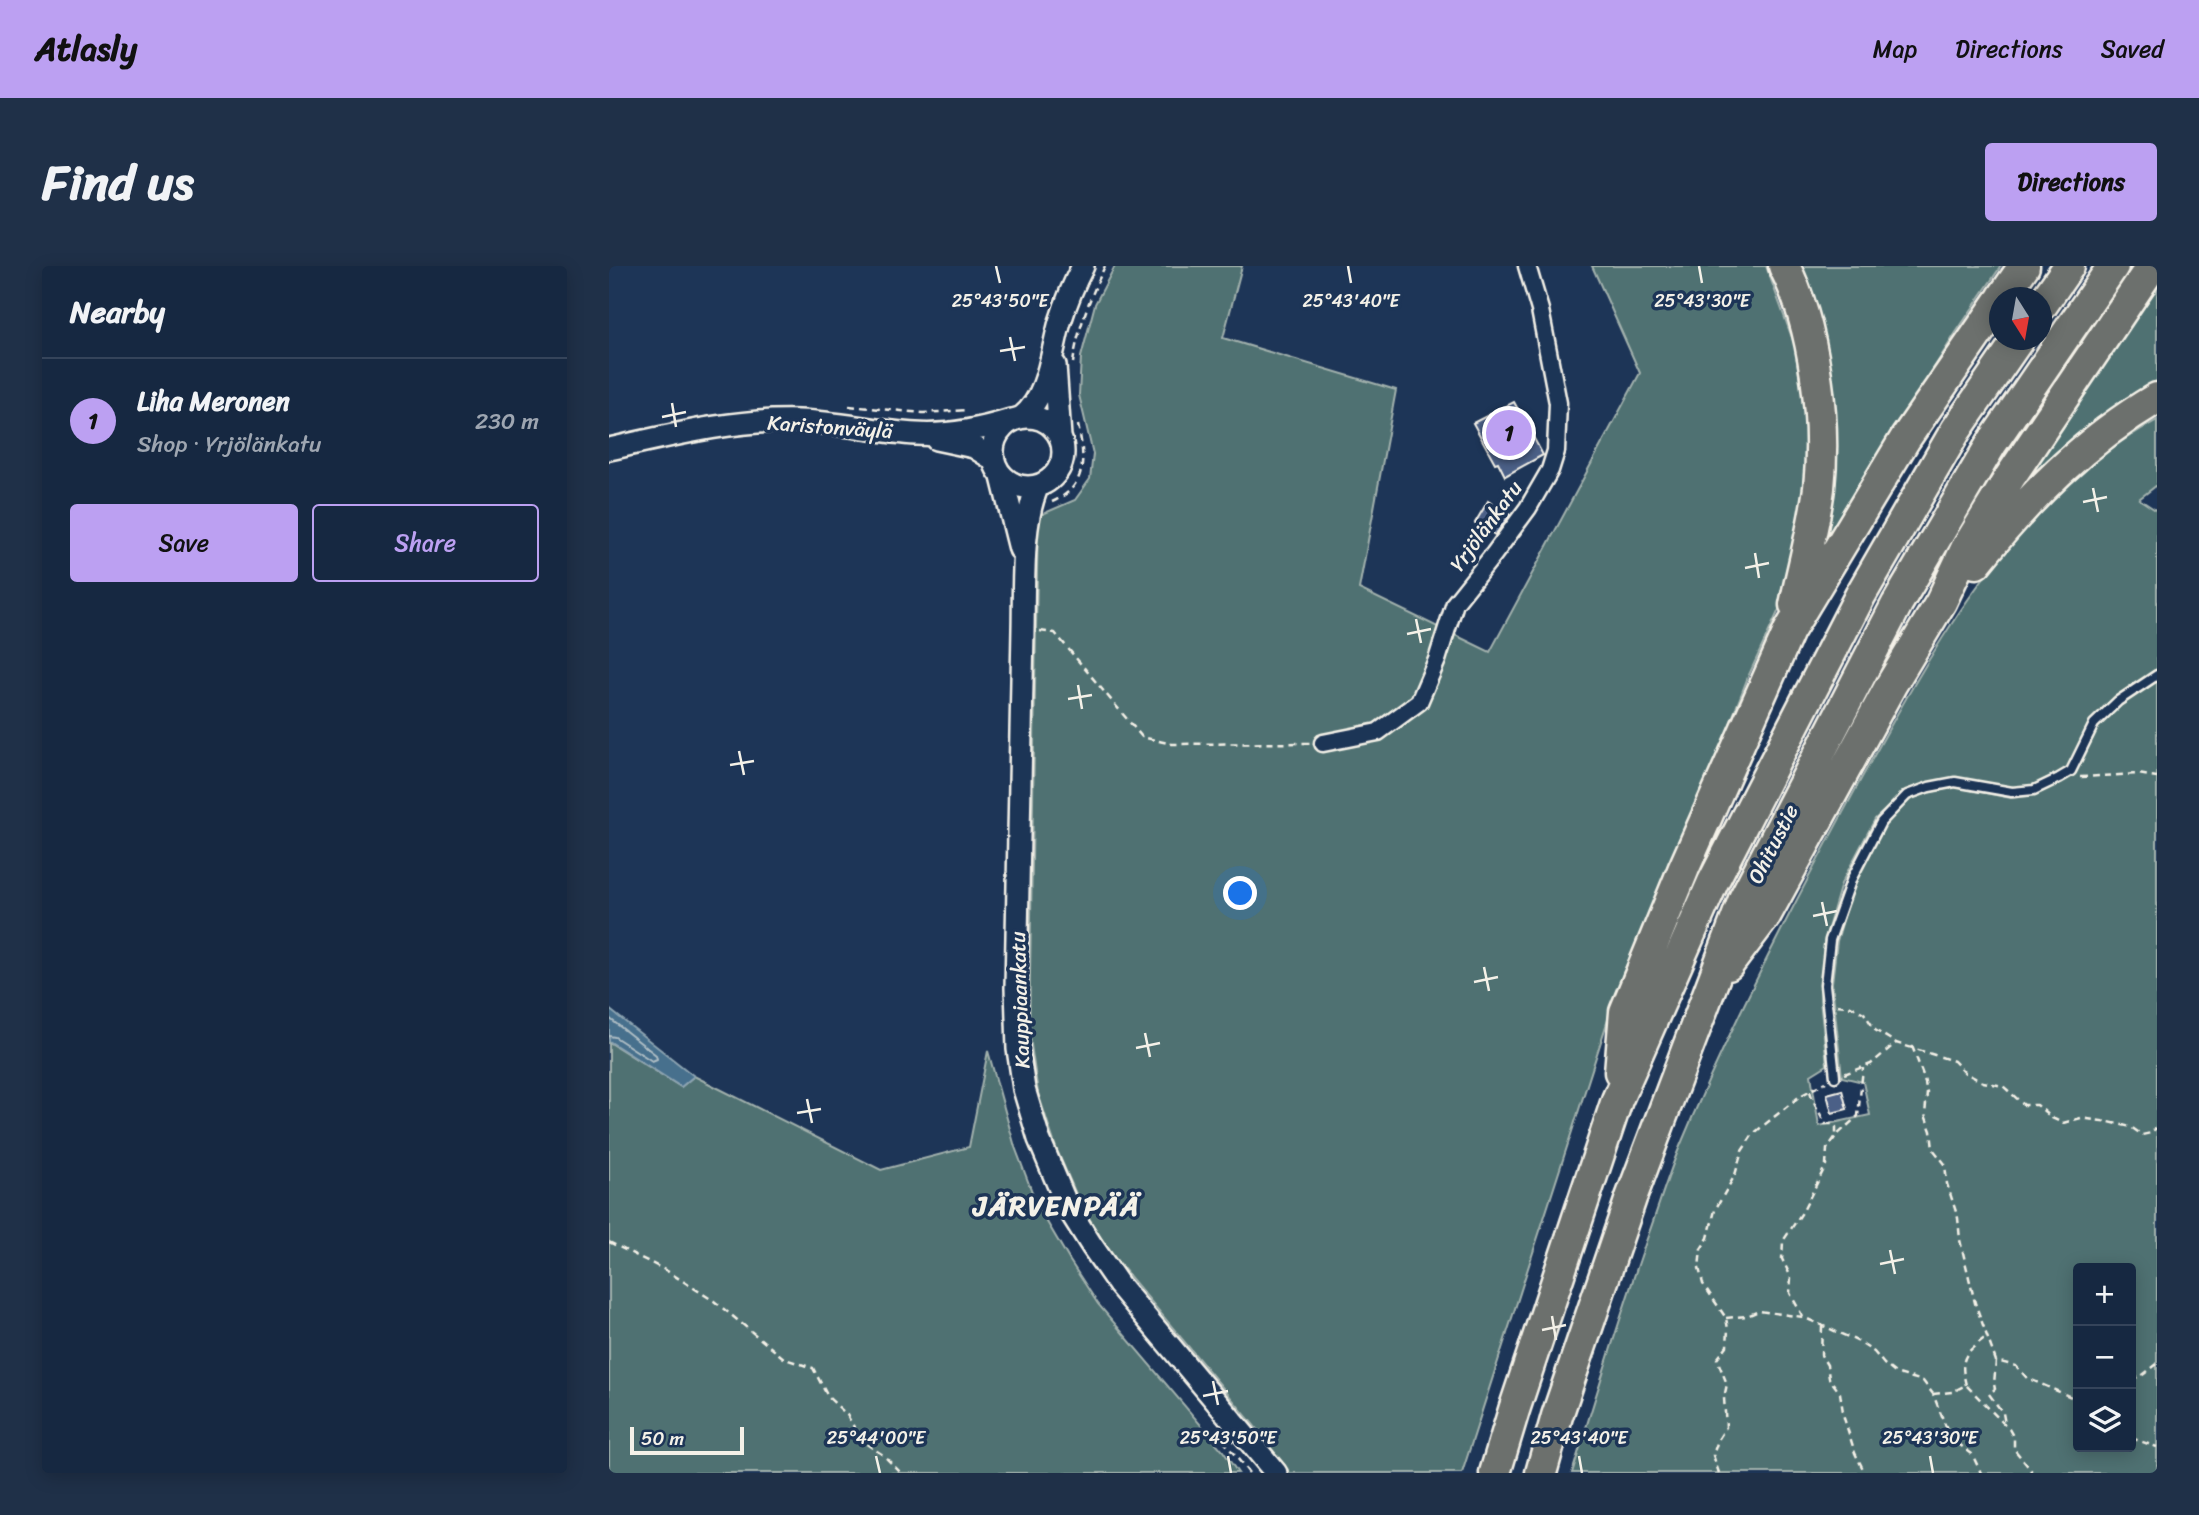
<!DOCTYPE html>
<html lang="en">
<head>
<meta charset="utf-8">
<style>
  body { margin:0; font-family:Sriracha,sans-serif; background:#1f3048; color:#f1f3f6 }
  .controls { position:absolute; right:21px; bottom:21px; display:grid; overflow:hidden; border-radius:7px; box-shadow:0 4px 18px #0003 }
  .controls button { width:63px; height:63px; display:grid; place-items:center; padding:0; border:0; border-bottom:2px solid #35445a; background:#162841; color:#f1f3f6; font:35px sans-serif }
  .compass { position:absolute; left:1380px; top:21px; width:63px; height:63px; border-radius:50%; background:#162841; box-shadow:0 4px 18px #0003; rotate:169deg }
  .scale { position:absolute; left:21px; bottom:18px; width:114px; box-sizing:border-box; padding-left:7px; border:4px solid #f4f1e8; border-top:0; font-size:19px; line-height:24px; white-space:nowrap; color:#f4f1e8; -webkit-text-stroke:5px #1d3557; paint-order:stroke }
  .you { position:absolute; left:632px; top:628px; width:24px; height:24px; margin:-18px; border:5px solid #fff; border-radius:50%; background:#1a73e8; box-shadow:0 0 0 10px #1a73e833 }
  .badge { display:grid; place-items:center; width:46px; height:46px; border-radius:50%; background:#bca0f2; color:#111; font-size:23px; font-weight:700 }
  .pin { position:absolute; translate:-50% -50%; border:4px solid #fff; box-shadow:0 2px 7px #0006 }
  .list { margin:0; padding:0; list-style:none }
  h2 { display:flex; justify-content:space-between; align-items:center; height:91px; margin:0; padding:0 28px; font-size:30px }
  h2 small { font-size:23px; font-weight:400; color:#9ea6b1 }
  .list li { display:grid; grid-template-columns:46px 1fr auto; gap:21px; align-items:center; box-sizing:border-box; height:126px; padding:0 28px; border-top:2px solid #35445a }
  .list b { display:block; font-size:26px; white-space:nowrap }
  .list p { margin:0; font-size:23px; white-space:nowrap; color:#9ea6b1 }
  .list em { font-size:23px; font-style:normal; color:#9ea6b1 }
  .actions { display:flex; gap:14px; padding:21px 28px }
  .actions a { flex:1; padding:16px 0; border:2px solid #bca0f2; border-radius:7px; text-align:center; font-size:24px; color:#bca0f2 }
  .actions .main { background:#bca0f2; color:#111 }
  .icon { flex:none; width:38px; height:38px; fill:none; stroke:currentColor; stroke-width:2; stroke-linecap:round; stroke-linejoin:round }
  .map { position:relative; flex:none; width:1548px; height:1207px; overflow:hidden; border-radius:7px }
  header { display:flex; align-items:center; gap:42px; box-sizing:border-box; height:98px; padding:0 35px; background:#bca0f2; color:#111 }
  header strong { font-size:33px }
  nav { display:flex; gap:38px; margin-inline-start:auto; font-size:24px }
  .intro { display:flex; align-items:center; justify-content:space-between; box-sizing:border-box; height:168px; padding:0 42px }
  h1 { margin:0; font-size:49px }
  .button { padding:18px 32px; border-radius:7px; background:#bca0f2; color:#111; font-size:24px; font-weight:700 }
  main { display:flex; gap:42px; padding:0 42px }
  aside { flex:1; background:#162841; border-radius:7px; box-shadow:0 4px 18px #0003 }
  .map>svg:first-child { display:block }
  .green { fill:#4f7172; stroke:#a2b1ad; stroke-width:2; fill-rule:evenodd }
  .water { fill:#466f8d; stroke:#8ca3b1; stroke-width:2 }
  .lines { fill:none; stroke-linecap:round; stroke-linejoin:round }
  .shore { stroke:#aebdc4; stroke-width:2 }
  .building { fill:#4b6087; stroke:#f4f1e8; stroke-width:2 }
  .service-casing { stroke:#f4f1e8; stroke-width:13 }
  .minor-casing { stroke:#f4f1e8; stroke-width:21 }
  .tertiary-casing { stroke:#f4f1e8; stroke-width:26 }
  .motorway-casing { stroke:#f4f1e8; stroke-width:35 }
  .path { stroke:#f4f1e8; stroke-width:2.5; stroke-dasharray:7 5; stroke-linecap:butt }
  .service { stroke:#1d3557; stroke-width:8 }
  .minor { stroke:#1d3557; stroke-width:16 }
  .tertiary { stroke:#1d3557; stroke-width:21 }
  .motorway { stroke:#6c706d; stroke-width:30 }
  .ticks { fill:none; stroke:#f4f1e8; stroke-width:2.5 }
  .labels { text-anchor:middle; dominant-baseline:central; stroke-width:7; stroke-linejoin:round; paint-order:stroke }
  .street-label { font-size:21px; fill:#f4f1e8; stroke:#1d3557 }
  .district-label { font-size:28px; font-weight:bold; letter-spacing:2px; fill:#f4f1e8; stroke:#1d3557 }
  .ticks-label { font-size:18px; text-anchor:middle; fill:#f4f1e8; stroke:#1d3557; stroke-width:7; stroke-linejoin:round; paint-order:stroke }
</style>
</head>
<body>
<header>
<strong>Atlasly</strong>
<nav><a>Map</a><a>Directions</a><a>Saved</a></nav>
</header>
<div class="intro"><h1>Find us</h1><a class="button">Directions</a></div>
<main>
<aside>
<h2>Nearby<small></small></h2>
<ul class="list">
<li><span class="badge">1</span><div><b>Liha Meronen</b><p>Shop · Yrjölänkatu</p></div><em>230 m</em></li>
</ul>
<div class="actions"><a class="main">Save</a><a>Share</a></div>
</aside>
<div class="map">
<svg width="1548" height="1207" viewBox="0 0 1548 1207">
  <rect width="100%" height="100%" fill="#1d3557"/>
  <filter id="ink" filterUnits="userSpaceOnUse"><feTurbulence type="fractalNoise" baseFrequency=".0143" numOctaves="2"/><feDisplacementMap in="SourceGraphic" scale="14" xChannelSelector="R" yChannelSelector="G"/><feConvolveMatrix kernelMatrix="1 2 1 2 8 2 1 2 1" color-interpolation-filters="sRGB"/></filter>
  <g filter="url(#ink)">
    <path class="green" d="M506,0H633L614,72L787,124L750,323L831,362L806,431L766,461L710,484L773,473L817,442L844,368L881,386L1031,107L983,0H1157L1186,80L1199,175L1198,237L1175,333L1139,411L1100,512L1014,707L853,1207H681L644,1158L499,984L470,935L447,882L429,827L420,765L429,250L466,234L481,213L484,188L470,129L472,91L486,38Z
      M1185,0H1392L1346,68L1258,209L1203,315L1220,237Z
      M1548,14V124L1380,267Z
      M1548,154V219L1530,233L1548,245V403L1505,432L1481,456L1459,503L1425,521L1403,522L1348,512L1318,517L1295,526L1266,553L1232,618L1215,676L1211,734L1218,799L1202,809L1210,860L1261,849L1254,816L1233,811L1223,717L1228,675L1246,612L1275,558L1301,533L1322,526L1346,521L1402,532L1426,529L1464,507L1488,461L1513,437L1548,413V1207H963C988,1127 1012,1046 1040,967C1050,939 1058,912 1069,885C1120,762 1182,643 1245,526C1321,387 1404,231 1548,154ZM1469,1002H1522V1181H1469Z
      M0,776L72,821L85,810L272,904L360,881L379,785L406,881L428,939L461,995L489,1038L614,1185L629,1207H0Z"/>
    <path class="water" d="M0,743L85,810L72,821L0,775Z"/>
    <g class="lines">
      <path class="shore" d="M0,752L47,789L48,793L43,795L6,771L0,770"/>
    </g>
    <path class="building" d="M905,136L934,189L896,210L889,196L886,197L864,157Z
      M879,235L901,249L886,269L866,257Z
      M1233,824L1238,843L1223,847L1218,828Z"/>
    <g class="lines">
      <g class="service-casing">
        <path id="service" d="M1226,811L1216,719L1221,674L1243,612L1272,556L1298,529L1320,521L1346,516L1403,526L1425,524L1450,512L1462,505L1485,458L1509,435L1548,409"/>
      </g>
      <g class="minor-casing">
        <path id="minor" d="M714,477L769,466L810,436L828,394L846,337L885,288L919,242L941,204L947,185L949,137L931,44L918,0"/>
      </g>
      <g class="tertiary-casing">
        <path id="tertiary" d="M446,99L451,171
          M384 186a35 35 0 1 1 70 0a35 35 0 1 1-70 0Z
          M413,151C440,129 442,87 451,56C457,37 465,17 474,0
          M327,173L365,181L384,193
          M0,183C63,169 125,153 190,155C229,156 268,166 307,168C337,170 373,163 402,154
          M393,211L411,283
          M429,220C412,255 415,323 414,363L407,722L409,783L415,823L430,873L459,942L483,980L510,1019L667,1207"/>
      </g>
      <g class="motorway-casing">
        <path id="motorway" d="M1175,0C1206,60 1217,155 1210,222C1205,261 1194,300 1186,339
          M1393,32L1415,0
          M1433,39L1460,0
          M1367,297C1420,231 1475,175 1548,132
          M1119,699L1156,650L1282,419L1332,336L1357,283L1401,211L1543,0
          M1011,806L1016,746L1075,602L1180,365L1296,173L1391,35
          M886,1207L905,1144L1008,834L1104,616L1251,330L1347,164L1409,74
          M932,1207L948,1150L1022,932L1135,633L1288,338L1383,177L1504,0"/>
      </g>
      <path class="path" d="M464,97C469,62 481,31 496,0
        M240,140L314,147L359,144
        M443,236C479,220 476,192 469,159
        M431,365L446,367L533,471L563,478L701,477
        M1471,511L1529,508L1548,511
        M1228,739L1244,741L1255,747L1266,764L1287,777L1345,795L1356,807L1374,816L1394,820L1415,839H1428L1443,852L1454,857L1472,852L1500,856L1522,861L1533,869L1542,867L1548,861
        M1303,780L1315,812L1318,827L1316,849L1322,865L1324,883L1336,898L1338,918L1349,952L1351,974L1366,1037L1387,1095L1407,1100L1418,1112L1469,1134
        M1235,808L1262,798L1287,777
        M1201,825C1204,837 1211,846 1216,858H1224L1227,861V870
        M0,976L58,1005L105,1035L176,1093L204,1102L219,1131L238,1149L253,1175L274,1189L292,1207
        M1194,1051L1181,1027L1182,1011L1173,993L1174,975L1194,945L1217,899L1218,883L1227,870L1249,850L1254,802
        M1117,1052L1138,1050L1150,1045L1194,1051L1248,1075L1265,1086L1275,1098L1286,1107L1314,1115L1324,1128L1337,1161L1346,1175L1363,1188L1372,1207
        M1213,1060L1212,1089L1218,1099L1220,1112L1231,1127L1235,1152L1246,1187L1256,1207
        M1387,1095L1385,1118L1386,1123L1380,1128L1394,1147L1396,1158
        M1522,1112L1531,1111L1548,1098
        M1357,1119C1350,1092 1356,1087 1377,1071
        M1324,1128L1343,1126L1357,1119L1400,1163L1405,1172V1183L1422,1204L1421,1207
        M1522,1172L1548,1181
        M614,1174L640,1207
        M1110,1207L1104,1189L1109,1174L1117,1161L1115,1132L1118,1118L1108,1093L1118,1080L1119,1063L1117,1052L1094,1018L1090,1002L1092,983L1099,972L1106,944L1126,909L1133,885L1144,868L1191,830L1217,816"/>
      <use href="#service" class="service"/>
      <use href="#minor" class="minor"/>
      <use href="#tertiary" class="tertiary"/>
      <use href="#motorway" class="motorway"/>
    </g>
  </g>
  <path class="ticks" d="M387,0L391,17M739,0L742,17M1090,0L1093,17M401,71L406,95M391,85L416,81M63,137L67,161M53,151L77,146M1484,222L1489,246M1474,236L1498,231M1146,287L1150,312M1136,302L1160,297M807,353L812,377M798,368L822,363M469,419L473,443M459,433L483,429M130,485L135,509M121,499L145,495M1213,636L1218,660M1204,650L1228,645M875,701L880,725M865,716L889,711M536,767L541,791M527,782L551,777M198,833L203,857M188,847L212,843M1281,984L1286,1008M1271,998L1295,993M943,1050L947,1074M933,1064L957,1059M604,1115L609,1139M594,1130L619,1125M267,1190L271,1207M619,1190L622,1207M970,1190L973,1207M1321,1190L1324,1207"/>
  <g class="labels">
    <g class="street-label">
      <text transform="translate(221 161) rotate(4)">Karistonväylä</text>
      <text transform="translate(877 260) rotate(-54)">Yrjölänkatu</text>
      <text transform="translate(1164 578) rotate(-63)">Ohitustie</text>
      <text transform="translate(411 734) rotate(-92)">Kauppiaankatu</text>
    </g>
    <g class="district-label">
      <text x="448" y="939">JÄRVENPÄÄ</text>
    </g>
  </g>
  <g class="ticks-label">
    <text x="391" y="41">25°43'50"E</text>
    <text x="742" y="41">25°43'40"E</text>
    <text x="1093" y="41">25°43'30"E</text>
    <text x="267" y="1178">25°44'00"E</text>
    <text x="619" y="1178">25°43'50"E</text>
    <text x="970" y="1178">25°43'40"E</text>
    <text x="1321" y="1178">25°43'30"E</text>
  </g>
</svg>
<div class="controls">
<button>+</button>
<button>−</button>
<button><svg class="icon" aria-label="layers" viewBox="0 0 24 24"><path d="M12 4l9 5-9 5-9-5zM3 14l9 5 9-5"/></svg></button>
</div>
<svg class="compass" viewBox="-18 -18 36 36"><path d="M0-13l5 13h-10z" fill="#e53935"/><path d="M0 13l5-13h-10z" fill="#9ea6b1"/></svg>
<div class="scale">50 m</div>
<div class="you"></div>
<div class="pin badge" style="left:900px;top:167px">1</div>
</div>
</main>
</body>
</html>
